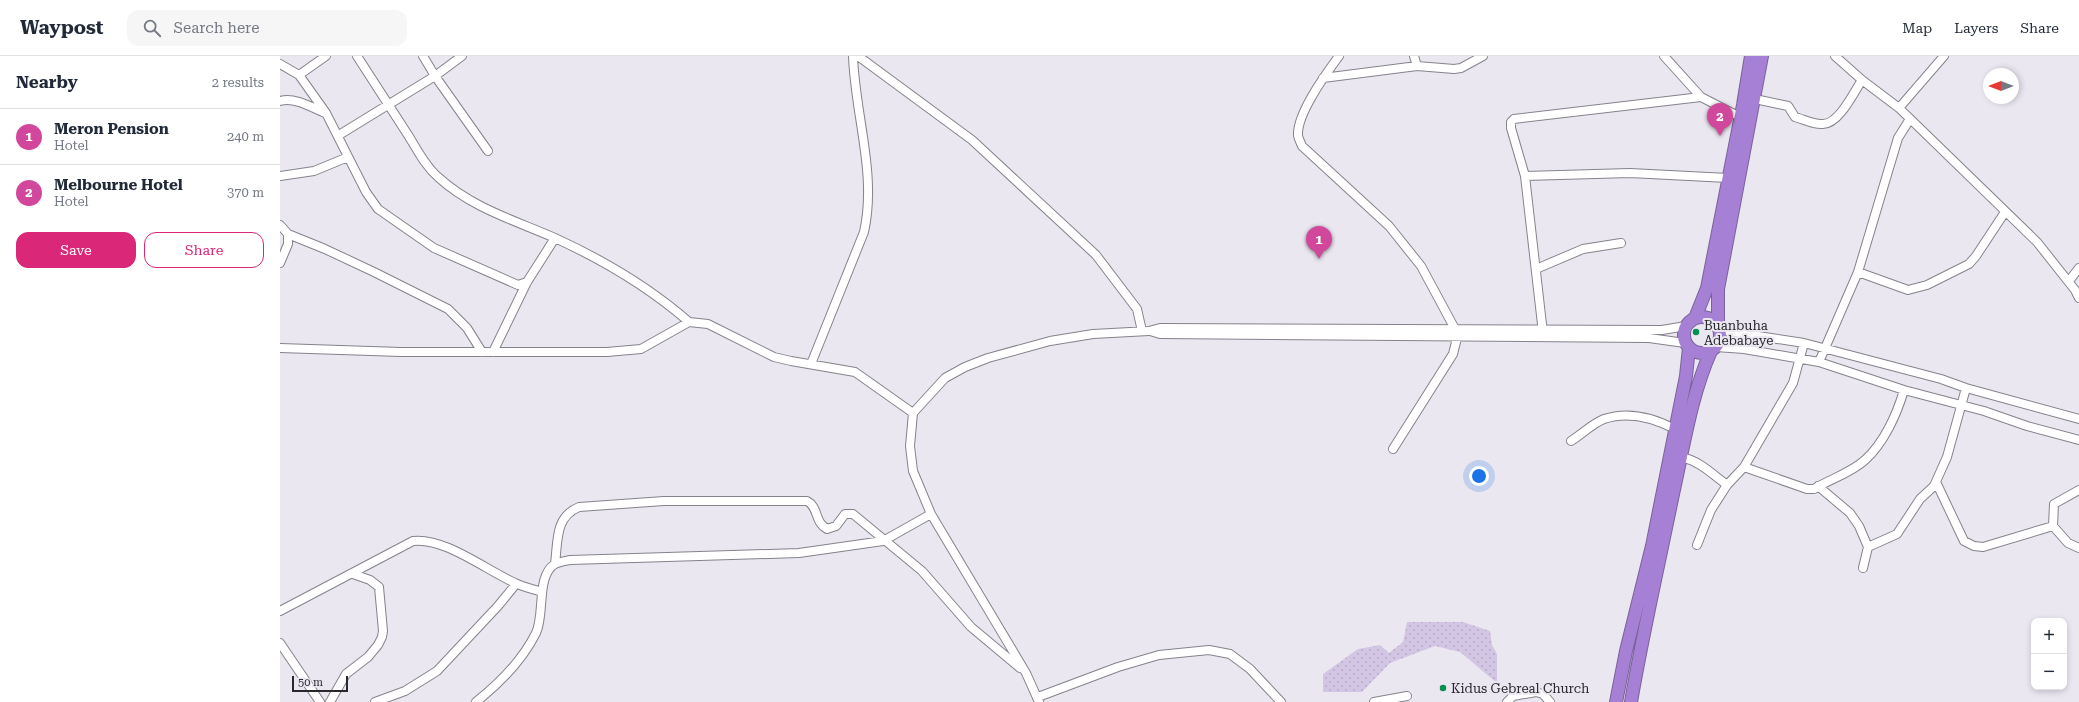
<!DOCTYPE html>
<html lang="en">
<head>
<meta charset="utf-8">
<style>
  body { margin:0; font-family:"Roboto Serif",serif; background:#f6f6f7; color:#1f2937 }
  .controls { position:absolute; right:12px; bottom:12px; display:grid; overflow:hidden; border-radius:8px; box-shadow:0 2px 6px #0003 }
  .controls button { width:36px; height:36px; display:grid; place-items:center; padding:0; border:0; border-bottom:1px solid #e0e1e3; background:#fff; color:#1f2937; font:20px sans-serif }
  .compass { position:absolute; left:1703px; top:12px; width:36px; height:36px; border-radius:50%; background:#fff; box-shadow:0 2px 6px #0003; rotate:270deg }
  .scale { position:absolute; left:12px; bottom:10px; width:56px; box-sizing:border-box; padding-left:4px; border:2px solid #29282c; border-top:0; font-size:11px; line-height:14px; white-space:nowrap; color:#29282c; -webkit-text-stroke:3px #ebe7f1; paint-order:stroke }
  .you { position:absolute; left:1199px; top:420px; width:14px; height:14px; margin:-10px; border:3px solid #fff; border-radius:50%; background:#1a73e8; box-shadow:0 0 0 6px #1a73e833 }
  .badge { display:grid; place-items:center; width:26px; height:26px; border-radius:50%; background:#db2777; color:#fff; font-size:13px; font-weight:700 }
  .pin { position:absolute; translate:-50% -33px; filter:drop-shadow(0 1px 2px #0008) }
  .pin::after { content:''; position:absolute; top:21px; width:14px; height:12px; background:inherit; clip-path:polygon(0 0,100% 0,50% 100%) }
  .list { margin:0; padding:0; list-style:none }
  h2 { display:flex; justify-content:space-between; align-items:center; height:52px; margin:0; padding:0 16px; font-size:17px }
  h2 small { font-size:13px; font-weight:400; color:#747a83 }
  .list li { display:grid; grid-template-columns:26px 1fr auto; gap:12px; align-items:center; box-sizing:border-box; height:56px; padding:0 16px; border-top:1px solid #e0e1e3 }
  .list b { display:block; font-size:15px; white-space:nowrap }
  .list p { margin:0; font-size:13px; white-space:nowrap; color:#747a83 }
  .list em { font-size:13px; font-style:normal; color:#747a83 }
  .actions { display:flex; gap:8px; padding:12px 16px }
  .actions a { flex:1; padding:9px 0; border:1px solid #db2777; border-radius:12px; text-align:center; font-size:14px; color:#db2777 }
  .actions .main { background:#db2777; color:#fff }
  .icon { flex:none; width:22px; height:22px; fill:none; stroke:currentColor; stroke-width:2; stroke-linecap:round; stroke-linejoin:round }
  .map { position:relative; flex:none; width:1799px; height:646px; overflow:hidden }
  header { display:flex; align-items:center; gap:24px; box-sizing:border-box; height:56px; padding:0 20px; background:#fff; border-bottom:1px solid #e0e1e3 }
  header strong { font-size:19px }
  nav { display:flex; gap:22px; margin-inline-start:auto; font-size:14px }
  .search { width:280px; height:36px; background:#f6f6f7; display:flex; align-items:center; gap:10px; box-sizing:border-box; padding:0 14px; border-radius:12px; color:#747a83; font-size:15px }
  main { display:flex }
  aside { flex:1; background:#fff }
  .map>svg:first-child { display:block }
  .grass { fill:url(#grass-dots) }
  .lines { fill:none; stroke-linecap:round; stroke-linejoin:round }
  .minor-casing { stroke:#86828b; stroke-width:10 }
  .highway-casing { stroke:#7a6199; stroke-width:14 }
  .minor { stroke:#fff; stroke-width:8 }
  .highway { stroke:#a680d4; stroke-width:12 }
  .poi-dot { fill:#029150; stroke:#ebe7f1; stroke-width:1.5 }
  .labels { text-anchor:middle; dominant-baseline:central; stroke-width:4; stroke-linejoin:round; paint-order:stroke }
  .poi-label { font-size:13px; fill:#29282c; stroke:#ebe7f1; text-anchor:start }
</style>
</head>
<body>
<header>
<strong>Waypost</strong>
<div class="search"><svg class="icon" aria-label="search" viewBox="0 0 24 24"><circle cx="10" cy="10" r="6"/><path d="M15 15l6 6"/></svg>Search here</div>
<nav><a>Map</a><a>Layers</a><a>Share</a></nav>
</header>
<main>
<aside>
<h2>Nearby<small>2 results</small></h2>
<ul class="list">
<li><span class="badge" style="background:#d1479c">1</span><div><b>Meron Pension</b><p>Hotel</p></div><em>240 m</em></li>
<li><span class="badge" style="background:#d1479c">2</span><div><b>Melbourne Hotel</b><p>Hotel</p></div><em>370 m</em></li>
</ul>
<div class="actions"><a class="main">Save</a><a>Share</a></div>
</aside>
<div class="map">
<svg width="1799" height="646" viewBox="0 0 1799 646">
  <defs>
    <pattern id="grass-dots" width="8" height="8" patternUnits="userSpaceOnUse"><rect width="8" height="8" fill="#d3c6e5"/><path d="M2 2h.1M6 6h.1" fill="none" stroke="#b5aac5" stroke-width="1.8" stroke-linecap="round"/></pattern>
  </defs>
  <rect width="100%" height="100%" fill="#ebe7f1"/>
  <path class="grass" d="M1127,566H1183L1210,575L1212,589L1217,598V627L1180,596L1155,590L1110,607L1082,636H1043V618L1078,593L1100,589L1109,597L1123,586Z"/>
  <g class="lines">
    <g class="minor-casing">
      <path id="minor" d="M77,0C94,26 111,53 128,79C137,93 145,110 158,121C192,152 234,164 275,182C323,204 369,231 409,266
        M143,0L155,20L208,95
        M578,0L692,84L816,199L857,253L862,275
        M1059,0C1046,18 1017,57 1018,79C1018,82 1021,87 1022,90L1109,170L1141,210L1175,273L1177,282L1173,298L1113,393
        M1134,0L1137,10L1174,13L1181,12L1203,0
        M1384,0L1421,41L1464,63
        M1555,0L1582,24L1619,52L1757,186L1795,234L1799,242
        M0,8L19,19L46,57L86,136L98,153L154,192L238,229L247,226
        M19,19L46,0
        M1043,22L1137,10
        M1475,43L1508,50L1515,61C1523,63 1534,69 1543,68C1559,68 1574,36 1582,24
        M0,45C15,41 31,51 45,57
        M1619,52L1664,0
        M59,79L155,20L182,0
        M0,120L34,115L68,101
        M1245,120L1350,117L1448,122
        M0,169L8,178V188L0,207
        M8,178L45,193L94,216L168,253L187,272L202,296
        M1256,213L1303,193L1341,187
        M1578,216L1628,234L1647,229L1689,208L1696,200L1725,156
        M1789,225L1799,212
        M1439,274L1524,287L1661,323L1686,332L1799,363
        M870,275L880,278L1369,282L1405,287
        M1263,277L1245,120L1231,72V66L1234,63L1421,41
        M1436,291L1464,293L1539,306L1624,334L1704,355L1747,370L1799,384
        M0,292L121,296H327L361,293L409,266L428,268L494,301L511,305L575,316L633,357
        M213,296L247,226L275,182
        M1539,306L1578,216L1618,82L1630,63
        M531,308L584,176C597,118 575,59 573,0
        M1291,385C1301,379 1313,367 1324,363C1348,355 1374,362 1395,373
        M1401,401C1420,405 1432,418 1447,429
        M1464,411L1527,433H1534C1550,423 1571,417 1585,404C1604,387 1617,358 1624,334
        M1656,426L1684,485L1694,490L1703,491L1773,470L1774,448L1799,434
        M1538,430L1570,457L1579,470L1588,491
        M1773,470L1788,487L1799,492
        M1417,489L1431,454L1447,429L1464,411L1513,327L1524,287
        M275,508C278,484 275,461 299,451L384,445H527C539,451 534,466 547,473L556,470L565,458H573L642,515L691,571L740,612
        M1583,512L1588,491L1617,478L1640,443L1654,430L1667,401L1686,332
        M0,555L133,485C164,481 206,514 235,527C243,531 253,533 262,536
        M0,587L40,646
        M758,641L838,611L879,599L929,594L950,598L970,613L1001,646
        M50,646L66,618L88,601L98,589L102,581L103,575L99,531L90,524L73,518
        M95,646L125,635L157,615L218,550L236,528
        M196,646C220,627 242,605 256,577C265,559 256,519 275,508C279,506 285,505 290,504L519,497L603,485L651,458
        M759,646L746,617L651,458L633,415L630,390L633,357L665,322L685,311L708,302L770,285L813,278L869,275L880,272L1382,274L1406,270
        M1094,646L1127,640
        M1227,646L1233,640L1256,636L1263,638L1270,646"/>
    </g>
    <g class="highway-casing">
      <path id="highway" d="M1404 279a18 18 0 1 1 36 0a18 18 0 1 1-36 0Z
        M1415,262L1427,232L1463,49L1471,0
        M1438,271V233L1482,0
        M1336,646L1346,595L1372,490L1406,320L1409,292
        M1351,646C1363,576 1379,507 1393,438C1404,389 1411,340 1431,295"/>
    </g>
    <use href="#minor" class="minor"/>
    <use href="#highway" class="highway"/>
  </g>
  <g class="poi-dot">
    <circle cx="1416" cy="276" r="4"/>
    <circle cx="1163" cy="632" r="4"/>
  </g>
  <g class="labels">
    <g class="poi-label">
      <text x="1424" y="269">Buanbuha<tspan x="1424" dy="15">Adebabaye</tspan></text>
      <text x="1171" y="632">Kidus Gebreal Church</text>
    </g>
  </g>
</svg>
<div class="controls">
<button>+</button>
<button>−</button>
</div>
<svg class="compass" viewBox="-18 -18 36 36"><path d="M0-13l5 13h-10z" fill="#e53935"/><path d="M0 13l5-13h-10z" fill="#747a83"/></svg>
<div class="scale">50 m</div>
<div class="you"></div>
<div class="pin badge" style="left:1039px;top:203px;background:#d1479c">1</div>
<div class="pin badge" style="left:1440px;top:80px;background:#d1479c">2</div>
</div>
</main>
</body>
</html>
